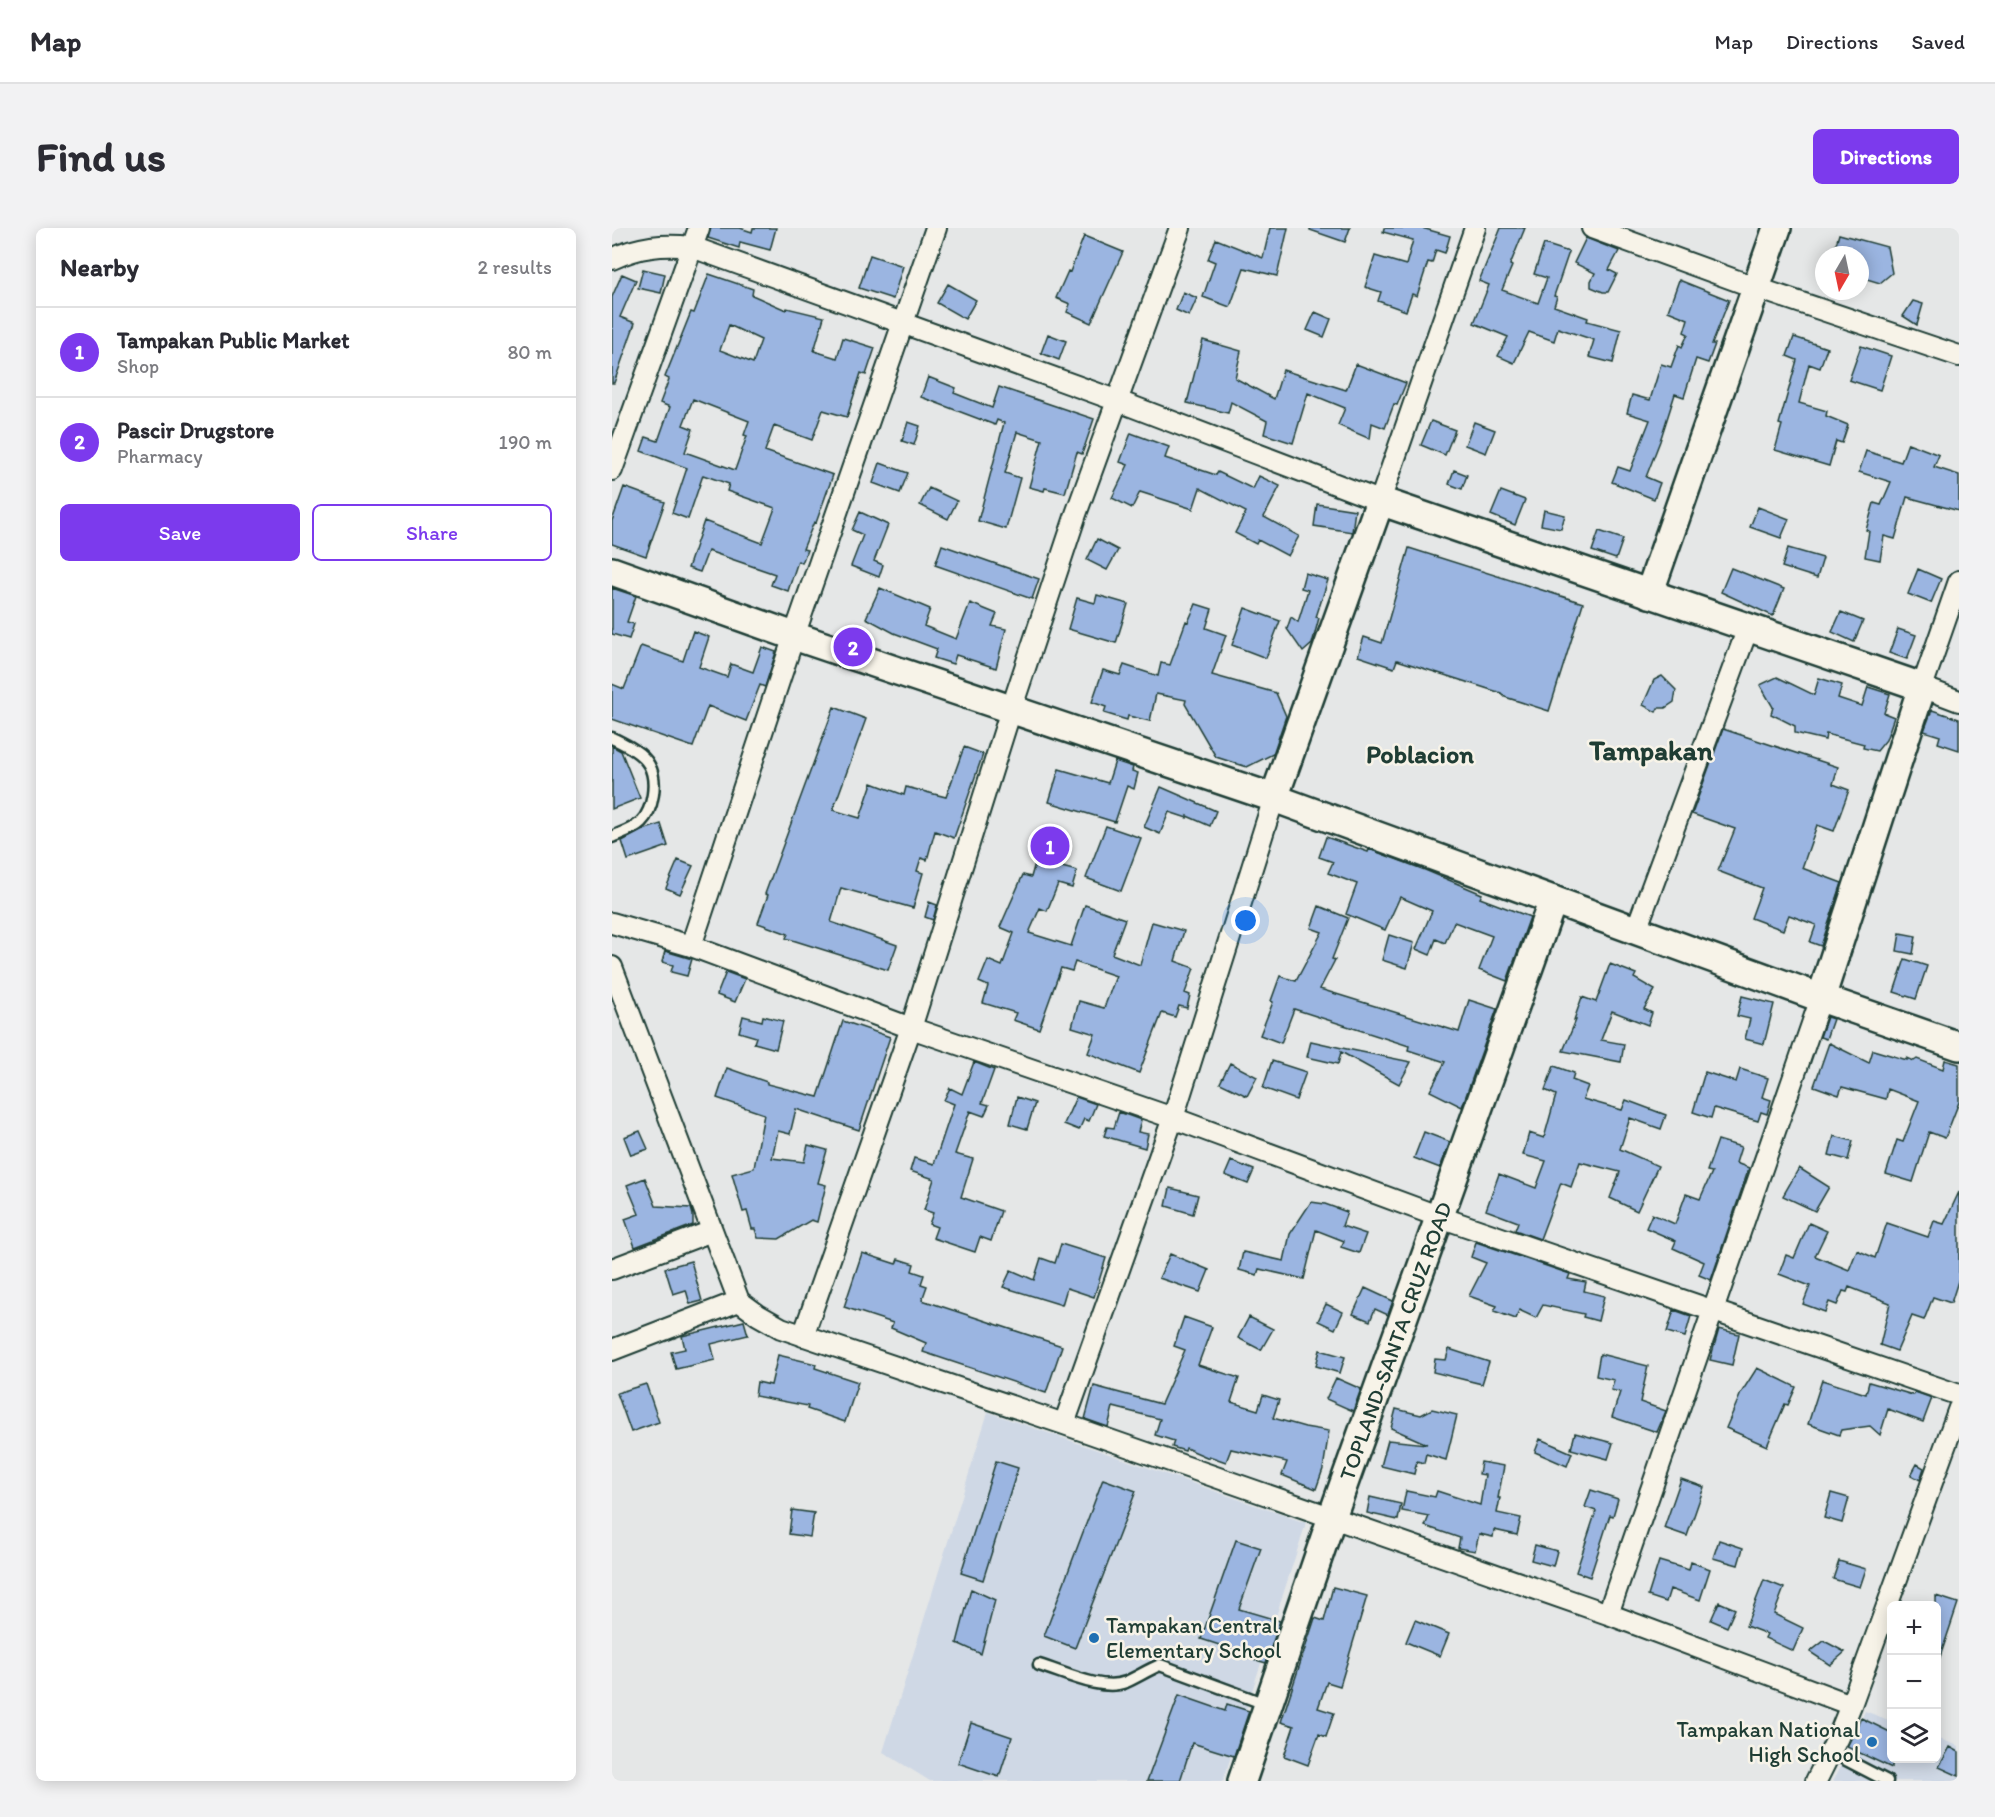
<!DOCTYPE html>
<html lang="en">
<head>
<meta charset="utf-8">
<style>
  body { margin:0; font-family:Itim,sans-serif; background:#f2f2f3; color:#2b2b33 }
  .controls { position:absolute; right:18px; bottom:18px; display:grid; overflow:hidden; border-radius:9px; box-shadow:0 3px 15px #0003 }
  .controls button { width:54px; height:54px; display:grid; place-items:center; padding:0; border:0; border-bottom:2px solid #e1e1e2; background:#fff; color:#2b2b33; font:30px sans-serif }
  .compass { position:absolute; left:1203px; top:18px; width:54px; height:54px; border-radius:50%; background:#fff; box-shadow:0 3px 15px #0003; rotate:189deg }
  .you { position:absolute; left:634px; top:693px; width:21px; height:21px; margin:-15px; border:4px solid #fff; border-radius:50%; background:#1a73e8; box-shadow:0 0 0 9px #1a73e833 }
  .badge { display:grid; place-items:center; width:39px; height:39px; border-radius:50%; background:#7c3aed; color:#fff; font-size:20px; font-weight:700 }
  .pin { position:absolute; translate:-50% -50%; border:3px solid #fff; box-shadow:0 2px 6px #0006 }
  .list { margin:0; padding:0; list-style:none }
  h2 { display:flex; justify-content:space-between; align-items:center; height:78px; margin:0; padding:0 24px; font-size:26px }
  h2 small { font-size:20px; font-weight:400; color:#7c7c81 }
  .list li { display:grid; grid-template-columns:39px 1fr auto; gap:18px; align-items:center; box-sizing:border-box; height:90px; padding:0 24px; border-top:2px solid #e1e1e2 }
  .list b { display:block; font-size:22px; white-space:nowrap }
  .list p { margin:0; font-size:20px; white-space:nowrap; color:#7c7c81 }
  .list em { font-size:20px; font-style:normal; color:#7c7c81 }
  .actions { display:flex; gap:12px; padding:18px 24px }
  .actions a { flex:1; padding:14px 0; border:2px solid #7c3aed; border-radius:9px; text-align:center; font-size:21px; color:#7c3aed }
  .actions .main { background:#7c3aed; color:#fff }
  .icon { flex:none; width:33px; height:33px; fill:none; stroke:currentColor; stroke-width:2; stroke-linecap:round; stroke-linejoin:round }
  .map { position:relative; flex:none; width:1347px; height:1553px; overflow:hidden; border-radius:9px }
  header { display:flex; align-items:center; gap:36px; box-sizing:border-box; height:84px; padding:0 30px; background:#fff; border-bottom:2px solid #e1e1e2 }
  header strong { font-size:28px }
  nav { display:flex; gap:33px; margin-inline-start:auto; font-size:21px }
  .intro { display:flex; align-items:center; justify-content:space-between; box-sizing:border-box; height:144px; padding:0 36px }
  h1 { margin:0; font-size:42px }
  .button { padding:15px 27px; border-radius:9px; background:#7c3aed; color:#fff; font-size:21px; font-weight:700 }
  main { display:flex; gap:36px; padding:0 36px }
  aside { flex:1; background:#fff; border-radius:9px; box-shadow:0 3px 15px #0003 }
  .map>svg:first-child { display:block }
  .built { fill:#cfd8e5 }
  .building { fill:#9bb5e1; stroke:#1f3d34; stroke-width:1.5; fill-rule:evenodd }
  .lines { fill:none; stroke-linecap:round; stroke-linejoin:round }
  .service-casing { stroke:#1f3d34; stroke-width:15 }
  .minor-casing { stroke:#1f3d34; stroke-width:24 }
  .secondary-casing { stroke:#1f3d34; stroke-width:32 }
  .service { stroke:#f7f3e8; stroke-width:10 }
  .minor { stroke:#f7f3e8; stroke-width:20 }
  .secondary { stroke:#f7f3e8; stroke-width:27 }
  .poi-dot { fill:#1f6fb2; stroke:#f7f3e8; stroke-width:2 }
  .labels { text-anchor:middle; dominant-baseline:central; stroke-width:5; stroke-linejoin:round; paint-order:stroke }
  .street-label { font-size:22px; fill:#1f3d34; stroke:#f7f3e8 }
  .poi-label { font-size:22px; fill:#1f3d34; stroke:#f7f3e8; text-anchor:start }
  .quarter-label { font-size:26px; font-weight:bold; fill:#1f3d34; stroke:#f7f3e8 }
  .district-label { font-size:28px; font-weight:bold; fill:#1f3d34; stroke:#f7f3e8 }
</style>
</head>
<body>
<header>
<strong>Map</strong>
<nav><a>Map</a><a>Directions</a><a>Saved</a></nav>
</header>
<div class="intro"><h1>Find us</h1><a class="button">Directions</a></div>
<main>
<aside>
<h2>Nearby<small>2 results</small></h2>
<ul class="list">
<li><span class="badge">1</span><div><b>Tampakan Public Market</b><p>Shop</p></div><em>80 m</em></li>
<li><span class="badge">2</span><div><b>Pascir Drugstore</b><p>Pharmacy</p></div><em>190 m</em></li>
</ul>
<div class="actions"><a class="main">Save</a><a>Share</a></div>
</aside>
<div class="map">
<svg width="1347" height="1553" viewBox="0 0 1347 1553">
  <rect width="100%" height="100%" fill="#e5e7e7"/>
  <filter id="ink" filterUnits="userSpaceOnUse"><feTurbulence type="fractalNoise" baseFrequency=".0167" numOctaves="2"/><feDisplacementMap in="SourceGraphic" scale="12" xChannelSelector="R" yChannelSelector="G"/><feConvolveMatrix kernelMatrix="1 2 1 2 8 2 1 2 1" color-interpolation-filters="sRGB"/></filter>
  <g filter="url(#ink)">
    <path class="built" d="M376,1184L694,1295L611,1553H318L271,1524Z
      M1253,1483L1279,1493L1280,1530H1324L1325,1510L1347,1518V1553H1221L1233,1531Z"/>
    <path class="building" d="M99,0H128L140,4L141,0H164L158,22L128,14L127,20L96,10Z
      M658,0H676L665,48L632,40L618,79L591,69L603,34L596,31L604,11L651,30Z
      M698,0H738L733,14L698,2Z
      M772,0H810L838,8L833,25L824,22L820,35L816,34L805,68L800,66L794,83L766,73L769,64L753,59L763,28L794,37L801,12L771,4Z
      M889,0H913L898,37L900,38L890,62L926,75L935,50L922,46L932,16L957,24L942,68L945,69L942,78L976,90L975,93L1009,102L1001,135L977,129L982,112L946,100L942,113L917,104L902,135L886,128L896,109L862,95L877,57L867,53Z
      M1227,6L1275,19L1280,45L1268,55L1248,49V27H1221Z
      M472,8L511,24L479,95L455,84L458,76L444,70L456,43L458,44Z
      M974,10L1007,23L997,42L1005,46L996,64H991L979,59V53L983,45L962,35Z
      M258,27L291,38L281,71L247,60Z
      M31,41L53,46L49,65L26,60Z
      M10,46L24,52L8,89L23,95L2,155H0V69Z
      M97,46L141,61L140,67L174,82L175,80L212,89L202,123L225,130L231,110L263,120L254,147L249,145L235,189L211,182L200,212L162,198L153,223L221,247L204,295L202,294L191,321L195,322L190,335L186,333L176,363L159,357L163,346L96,323L88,344L76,340L92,293L150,315L163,280L115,263L117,256L91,247L76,291L60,285L75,240L29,223L34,209L46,213L58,179L48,175L57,151L53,149L79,84L82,85ZM117,97L149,112L141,135L108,122ZM81,171L137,193L132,207L135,208L123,242L73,224L81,201L71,197Z
      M1067,52L1117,72L1100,116H1103L1096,135L1084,131L1072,169L1063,166L1048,213L1034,249L1048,255L1042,271L1000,254L1006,239L1018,243L1038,192L1015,185L1020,167L1038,172L1049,136L1059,139L1067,117L1070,119L1076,106L1072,104L1076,91L1056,83Z
      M336,56L364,72L353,91L325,75Z
      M571,64L585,70L577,88L564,82Z
      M1301,73L1311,76L1305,97L1291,88Z
      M703,84L719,91L712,109L695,102Z
      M436,106L454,113L447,132L429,125Z
      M1182,109L1215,120L1208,140L1197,136L1187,175L1215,183L1214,188L1236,197L1230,215L1224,213L1217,238L1163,222L1170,197L1167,196L1185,132L1175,128Z
      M591,112L629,123L623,150L662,171L671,142L734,162L744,136L794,155L785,177L782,176L773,200L760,195L758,211L726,197L733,180L696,165L681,215L652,206L655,193L619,174L616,185L575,175Z
      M1249,118L1279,128L1268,162L1237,152Z
      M316,149L344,160L342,165L380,180L387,159L482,191L470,226L465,224L453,265L433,260L432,263L417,259L430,212L405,204L393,245L408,250L394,301L366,293L392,195L385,192L383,197L309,169Z
      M819,193L843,202L833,227L809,217Z
      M296,194L308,198L302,217L290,213Z
      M862,194L883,202L874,225L853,217Z
      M519,205L557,219L553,230L604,247L606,244L641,261L647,248L668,258L652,289L687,308L676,328L646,312L644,316L623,305L634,284L588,260L581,281L528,264L520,280L500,270L516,237L508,234Z
      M1296,215L1327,227L1322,239L1347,247V283L1295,269L1283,311L1272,308L1268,332L1253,329L1257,303L1254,302L1262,275L1269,277L1279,254L1247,244L1254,223L1289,234Z
      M268,235L296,245L288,265L261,255Z
      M842,242L855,247L850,261L837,256Z
      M12,259L53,274L34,328L0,316V293Z
      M317,260L345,273L336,291L308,277Z
      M889,263L913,272L903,297L879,287Z
      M705,276L743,282L740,304L702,298Z
      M1146,279L1177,291L1169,310L1138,299Z
      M932,282L953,287L949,301L929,297Z
      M248,284L276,297L262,333L271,337L267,349L239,338L251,307L240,302Z
      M987,303L1011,311L1004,331L980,323Z
      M485,311L506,322L495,342L475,332Z
      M330,317L427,351L420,371L323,337Z
      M797,320L971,375L937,483L893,469L889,465L785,432L782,440L746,428L752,409L770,415Z
      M1176,320L1211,330L1205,350L1170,339Z
      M1119,340L1172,361L1161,388L1109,364Z
      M1306,341L1329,351L1319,375L1296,366Z
      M693,345L716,352L704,389L707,390L700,416L691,424L675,401L679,389L686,394L696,362L689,360Z
      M0,360L24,368L15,394L22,396L17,411L0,406Z
      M268,360L318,381L312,398L344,411L358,375L385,386L380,398L394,401L384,440L344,427L341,436L322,430L325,421L282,405L254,390Z
      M485,367L516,376L504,415L456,401L465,370L483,375Z
      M584,376L600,381L594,400L614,407L600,447L664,465L674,488L661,526L635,539L604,529L573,476L574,472L544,466L538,493L516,488L515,492L492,485L494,479L480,474L491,442L508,447L512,437L546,448L549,435L558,437L574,393L576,394Z
      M633,380L668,393L654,430L620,417Z
      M1229,384L1251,393L1242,414L1220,404Z
      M1286,401L1304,407L1295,431L1277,425Z
      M81,403L97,409L87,439L115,449L119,436L141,444L150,419L164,424L153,459L148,457L134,493L96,478L81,519L0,491V456L12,461L29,418L71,433Z
      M1050,448L1064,462L1062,474L1053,480H1046L1044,484L1031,477L1042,452Z
      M1165,449L1202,467L1207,450L1230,457L1226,470L1250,478L1256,459L1278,466L1272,485L1282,489L1274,512L1265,523L1251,520L1252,516L1214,506L1213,512L1183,505V498L1159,486L1161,479L1148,457Z
      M222,479L254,491L221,582L248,590L260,555L292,567L294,559L334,569L352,519L371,526L342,610L323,603L315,632L309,630L305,643L311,645L301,680L229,660L219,694L285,717L276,742L174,710L176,706L146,695L156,667L153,666Z
      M1320,482L1347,491V522L1326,515L1328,508L1312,503Z
      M1111,501L1226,539L1221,556L1237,562L1222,603L1205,597L1190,640L1230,655L1209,718L1198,714L1204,697L1177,687L1171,702L1139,690L1150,660L1106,643L1123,601L1080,586Z
      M0,518L9,523L28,570L0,581Z
      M503,533L521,539L520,543L526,545L522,561L515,558L503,594L437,574L447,541L496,555Z
      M549,559L604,583L598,598L575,588V590L557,584L548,606L532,599Z
      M49,596L56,618L16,632L10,613L31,602Z
      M494,598L529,610L509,663L474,650Z
      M714,609L756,624L757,621L813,642L870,666L868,670L918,689L895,753L867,742L880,708L842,694L833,715L824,711L818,727L804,721L820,683L788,669L773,702L734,686L745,656L716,645L721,634L707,629Z
      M66,632L81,638L68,666L54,660Z
      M424,632L465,643L460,660L446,656L435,683L428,680L417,705L459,718L473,677L513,691L500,726L528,737L540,694L572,703L563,733L582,740L573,765L578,767L575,780L567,778L563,789L550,785L527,845L476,825L483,806L460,799L467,773L492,780L504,748L463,734L460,743L449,740L427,801L401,792L404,785L371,775L376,758L367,754L376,732L390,738L402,705L388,699L411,647L419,649Z
      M317,674L325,677L321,692L313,689Z
      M707,678L736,690L720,731L723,732L708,761L847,804L857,772L885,781L850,879L818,863L833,834L796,822L797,818L682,781L669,815L648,807L661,774L659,773L668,748L684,753L710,704L699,700Z
      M1288,705L1304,708L1301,726L1285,723Z
      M777,707L802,715L795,740L770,732Z
      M53,723L80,731L75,748L59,744L61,737L50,734Z
      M1293,731L1315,738L1304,771L1282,764Z
      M998,736L1024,746L1022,750L1043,762L1032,781L1040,785L1036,797L1000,783L989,812L1012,816L1009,834L951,823L964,792H962L970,769L984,774Z
      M114,744L133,751L123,774L105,767Z
      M1130,768L1162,776L1152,816L1133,811L1138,791L1125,788Z
      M131,788L150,793L151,788L171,793L164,821L142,815L144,809L127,804Z
      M1215,789L1221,791L1214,811L1208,809Z
      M231,793L278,809L247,902L184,881L178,906L166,903L160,930L192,934L196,917L215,922L206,955L214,957L205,994L199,992L167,1011L146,1010L143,1001H140L135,983L131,984L120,946L142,940L152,886L105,870L115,840L155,854V856L206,869Z
      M699,813L730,820L799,834L787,856L729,824L726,836L695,829Z
      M1217,815L1257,835L1261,822L1295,832V830L1302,833L1305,831L1331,841L1333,832L1347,836V874L1333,910L1317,904L1301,954L1274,946L1285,912L1291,914L1307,873L1276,861L1274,871L1230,859L1227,867L1202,858Z
      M660,833L694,844L684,872L651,860Z
      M362,834L382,842L370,875L377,877L372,888L358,883L343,926L361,931L349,969L389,983L379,1013L368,1009L363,1024L321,1010L325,999L317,996L321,985L312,982L322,951L298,943L302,930L322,936L342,876L332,872L338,860L350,866Z
      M618,835L645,849L635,868L608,855Z
      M942,838L962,845L960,852L976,858L971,871L1010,882L1014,872L1054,887L1049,901L1018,890L1008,921L1046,938L1025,983L998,970L1008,944L968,934L959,959L949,955L928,1011L903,1002L906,994L874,982L887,946L924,960L934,933L911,927L917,905L932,910L944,867L933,862Z
      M1128,841L1156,850L1150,869L1159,872L1155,886L1149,884L1146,893L1102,880L1099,890L1081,884L1093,844L1124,854Z
      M405,869L423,875L415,901L398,896Z
      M464,869L484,876L477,893L472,891L467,902L452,896Z
      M507,884L529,892L526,904L536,906L533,920L492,908L495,899L502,900Z
      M28,903L36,921L19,927L12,909Z
      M812,904L838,914L828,940L802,930Z
      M1222,908L1241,913L1236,932L1217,927Z
      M1106,912L1129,919L1124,935L1137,940L1099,1052L1087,1047L1092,1034L1061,1020L1064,1013L1034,1000L1040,986L1063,996L1074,966L1088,971L1100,944L1095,943Z
      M619,933L642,942L636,956L613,947Z
      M1187,940L1217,959L1203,983L1171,968Z
      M33,950L44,978L79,980L81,987V997L23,1019L13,991L27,986L15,957Z
      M558,960L586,967L581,986L554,978Z
      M1347,964V1050L1339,1075L1321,1069L1312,1092L1300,1088L1285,1123L1268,1117L1278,1075L1237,1059L1235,1064L1231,1063L1225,1077L1217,1074L1213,1084L1191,1076L1198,1058L1167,1046L1174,1027L1182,1030L1197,995L1215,1003L1203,1028L1237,1042L1245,1022L1263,1030L1275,995L1316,1009L1322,993L1332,996Z
      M699,974L713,976L735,984L730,998L754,1006L747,1025L729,1019L732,1013L704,1002L692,1051L647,1041L645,1047L627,1042L631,1024L672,1033L678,1006Z
      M864,1014L958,1046L956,1051L974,1054L972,1063L992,1068L986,1093L971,1089L972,1086L931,1077L924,1090L907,1082L904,1091L882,1083L885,1078L857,1068L874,1035L859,1029Z
      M449,1016L494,1030L482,1069L455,1060L450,1077L391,1059L399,1042L422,1052L429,1030L443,1035Z
      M250,1025L284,1036L286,1031L302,1036L300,1043L312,1047L309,1056L315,1058L310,1072L450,1118L434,1165L311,1124L314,1115L279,1100L281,1095L232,1079Z
      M558,1026L597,1042L588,1064L547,1050Z
      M79,1033L90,1073L78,1076L74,1062L61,1066L53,1040Z
      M753,1060L781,1073L776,1087L763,1081L758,1093L741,1086Z
      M714,1076L731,1084L723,1101L706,1093Z
      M1062,1082L1079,1088L1073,1109L1055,1104Z
      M572,1089L600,1099L586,1137L627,1150L619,1174L646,1182L651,1167L667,1172L661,1190L693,1199L717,1203L711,1241L704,1261L670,1247L675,1234L619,1221L614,1234L597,1228V1230L574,1220L573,1223L560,1219L562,1213L543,1207L548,1191L501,1179L496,1199L473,1191L482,1158L549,1176L573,1122L562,1118Z
      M637,1089L661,1101L649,1122L626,1110Z
      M132,1093L136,1107L99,1116L103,1132L64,1141L59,1124L73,1121L70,1108Z
      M1107,1101L1127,1106L1120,1137L1098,1132Z
      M837,1121L877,1134L870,1156L821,1144L823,1131L834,1132Z
      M708,1122L733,1129L728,1145L704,1138Z
      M988,1126L1036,1138L1028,1174L1054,1183L1045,1204L1000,1189L1008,1164L999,1162L1002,1152L984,1148Z
      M166,1127L204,1136L203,1140L246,1154L233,1194L195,1181L196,1178L143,1168L145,1154L159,1157Z
      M1145,1140L1184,1159L1176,1177L1173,1176L1155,1218L1114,1200L1129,1165Z
      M724,1150L749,1161L741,1183L714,1171Z
      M1210,1152L1254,1166L1257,1154L1301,1167L1303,1164L1320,1170L1311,1194L1276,1181L1268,1207L1258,1198L1229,1202L1227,1207L1196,1196Z
      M34,1156L47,1194L19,1204L5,1165Z
      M784,1181L809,1187L820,1181L845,1187L834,1232L814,1226L812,1235L805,1233L802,1246L769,1238L776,1212L815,1216L779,1200Z
      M963,1205L1001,1215L996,1231L959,1221Z
      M928,1211L960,1225L955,1238L923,1224Z
      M384,1233L406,1240L371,1352L349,1345Z
      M869,1234L892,1238L886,1270H888L885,1285L909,1290L905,1307L882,1302L881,1309L867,1306L863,1323L846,1320L848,1310L813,1298L817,1288L790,1283L794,1263L823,1269L825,1263L868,1277L873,1247L867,1246Z
      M1305,1236L1312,1240L1308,1252L1299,1247Z
      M491,1251L524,1263L463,1420L432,1408Z
      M1069,1251L1092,1259L1075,1308L1052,1300Z
      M979,1262L1006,1271L1001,1288L998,1287L978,1349L964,1344L984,1283L973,1279Z
      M1219,1265L1237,1270L1230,1295L1212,1290Z
      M758,1269L789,1276L786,1292L755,1285Z
      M180,1282L202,1285L198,1309L177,1306Z
      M624,1312L649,1320L627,1381L668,1393L654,1435L631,1428L632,1425L589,1411Z
      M1107,1312L1131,1320L1126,1337L1101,1330Z
      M923,1317L945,1323L941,1338L919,1332Z
      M1047,1333L1077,1342L1079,1334L1098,1341L1088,1372L1058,1361L1054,1374L1036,1368Z
      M1227,1333L1254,1341L1248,1359L1221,1351Z
      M1152,1352L1172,1360L1162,1386L1191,1400L1181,1423L1153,1410L1155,1406L1134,1398Z
      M721,1359L755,1368L728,1458L715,1454L706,1480L722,1485L714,1509L707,1506L696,1537L672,1528L682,1498L669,1494L703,1390L712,1393Z
      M359,1361L383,1372L369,1426L345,1415Z
      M1324,1368L1346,1375L1327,1432H1324Z
      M1107,1374L1123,1381L1115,1399L1099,1392Z
      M803,1392L837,1406L828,1428L794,1414Z
      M1212,1413L1233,1424L1218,1437L1198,1424Z
      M567,1467L613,1483L615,1476L637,1483L622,1528L580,1515L568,1553H535Z
      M1249,1490L1280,1505V1540L1235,1519Z
      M359,1495L400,1509L387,1549L346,1535Z
      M1338,1519L1347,1524V1548L1327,1539Z"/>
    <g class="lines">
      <g class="service-casing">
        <path id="service" d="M0,510C12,516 30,524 37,537C46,553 41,582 29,594C22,601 9,605 0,609
          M427,1437C451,1444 490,1464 514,1454C525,1449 536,1442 548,1437L656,1477
          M1219,1524L1275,1553"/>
      </g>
      <g class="minor-casing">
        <path id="minor" d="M980,0L1145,60L1347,128
          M0,31C27,18 51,16 80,19L506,173L768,273L863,0
          M0,242L87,0
          M1347,353L1310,459L1347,473
          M0,695L79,718L299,800L561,890L828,989L1347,1167
          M1024,702L1136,400
          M79,718L182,408L324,0
          M0,739L127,1073L146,1087L169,1100L452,1196L996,1386L1239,1477L1347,1180
          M0,1041L100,1003
          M191,1108L299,800L399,482L464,286L568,0
          M0,1122L127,1073
          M452,1196L561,890L662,570
          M996,1386L1209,770
          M1204,1553L1226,1509L1239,1477"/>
      </g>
      <g class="secondary-casing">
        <g id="secondary">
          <path d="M0,343L182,408L662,570L1209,770L1347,818"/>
          <path d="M1037,366L1165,0"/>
          <path d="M662,570L768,273L1310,459L1209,770"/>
          <path id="s1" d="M630,1553L720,1289L941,672"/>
        </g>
      </g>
      <use href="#service" class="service"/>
      <use href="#minor" class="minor"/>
      <use href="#secondary" class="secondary"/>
    </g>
  </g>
  <g class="poi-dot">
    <circle cx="482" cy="1410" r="6"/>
    <circle cx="1260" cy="1514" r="6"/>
  </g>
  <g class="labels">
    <g class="street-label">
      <text stroke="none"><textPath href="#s1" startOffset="466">TOPLAND-SANTA CRUZ ROAD</textPath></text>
    </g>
    <g class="poi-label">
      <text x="494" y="1397">Tampakan Central<tspan x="494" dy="25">Elementary School</tspan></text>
      <text x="1248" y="1501" text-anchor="end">Tampakan National<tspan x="1248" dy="25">High School</tspan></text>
    </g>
    <g class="quarter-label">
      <text x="808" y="526">Poblacion</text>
    </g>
    <g class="district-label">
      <text x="1039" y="522">Tampakan</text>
    </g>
  </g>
</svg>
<div class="controls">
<button>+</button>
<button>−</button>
<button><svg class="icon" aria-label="layers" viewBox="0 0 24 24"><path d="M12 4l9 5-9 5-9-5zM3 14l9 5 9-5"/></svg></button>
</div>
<svg class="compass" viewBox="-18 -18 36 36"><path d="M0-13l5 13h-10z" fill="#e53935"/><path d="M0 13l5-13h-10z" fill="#7c7c81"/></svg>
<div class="you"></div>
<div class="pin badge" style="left:438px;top:618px">1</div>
<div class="pin badge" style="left:241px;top:419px">2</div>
</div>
</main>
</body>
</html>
